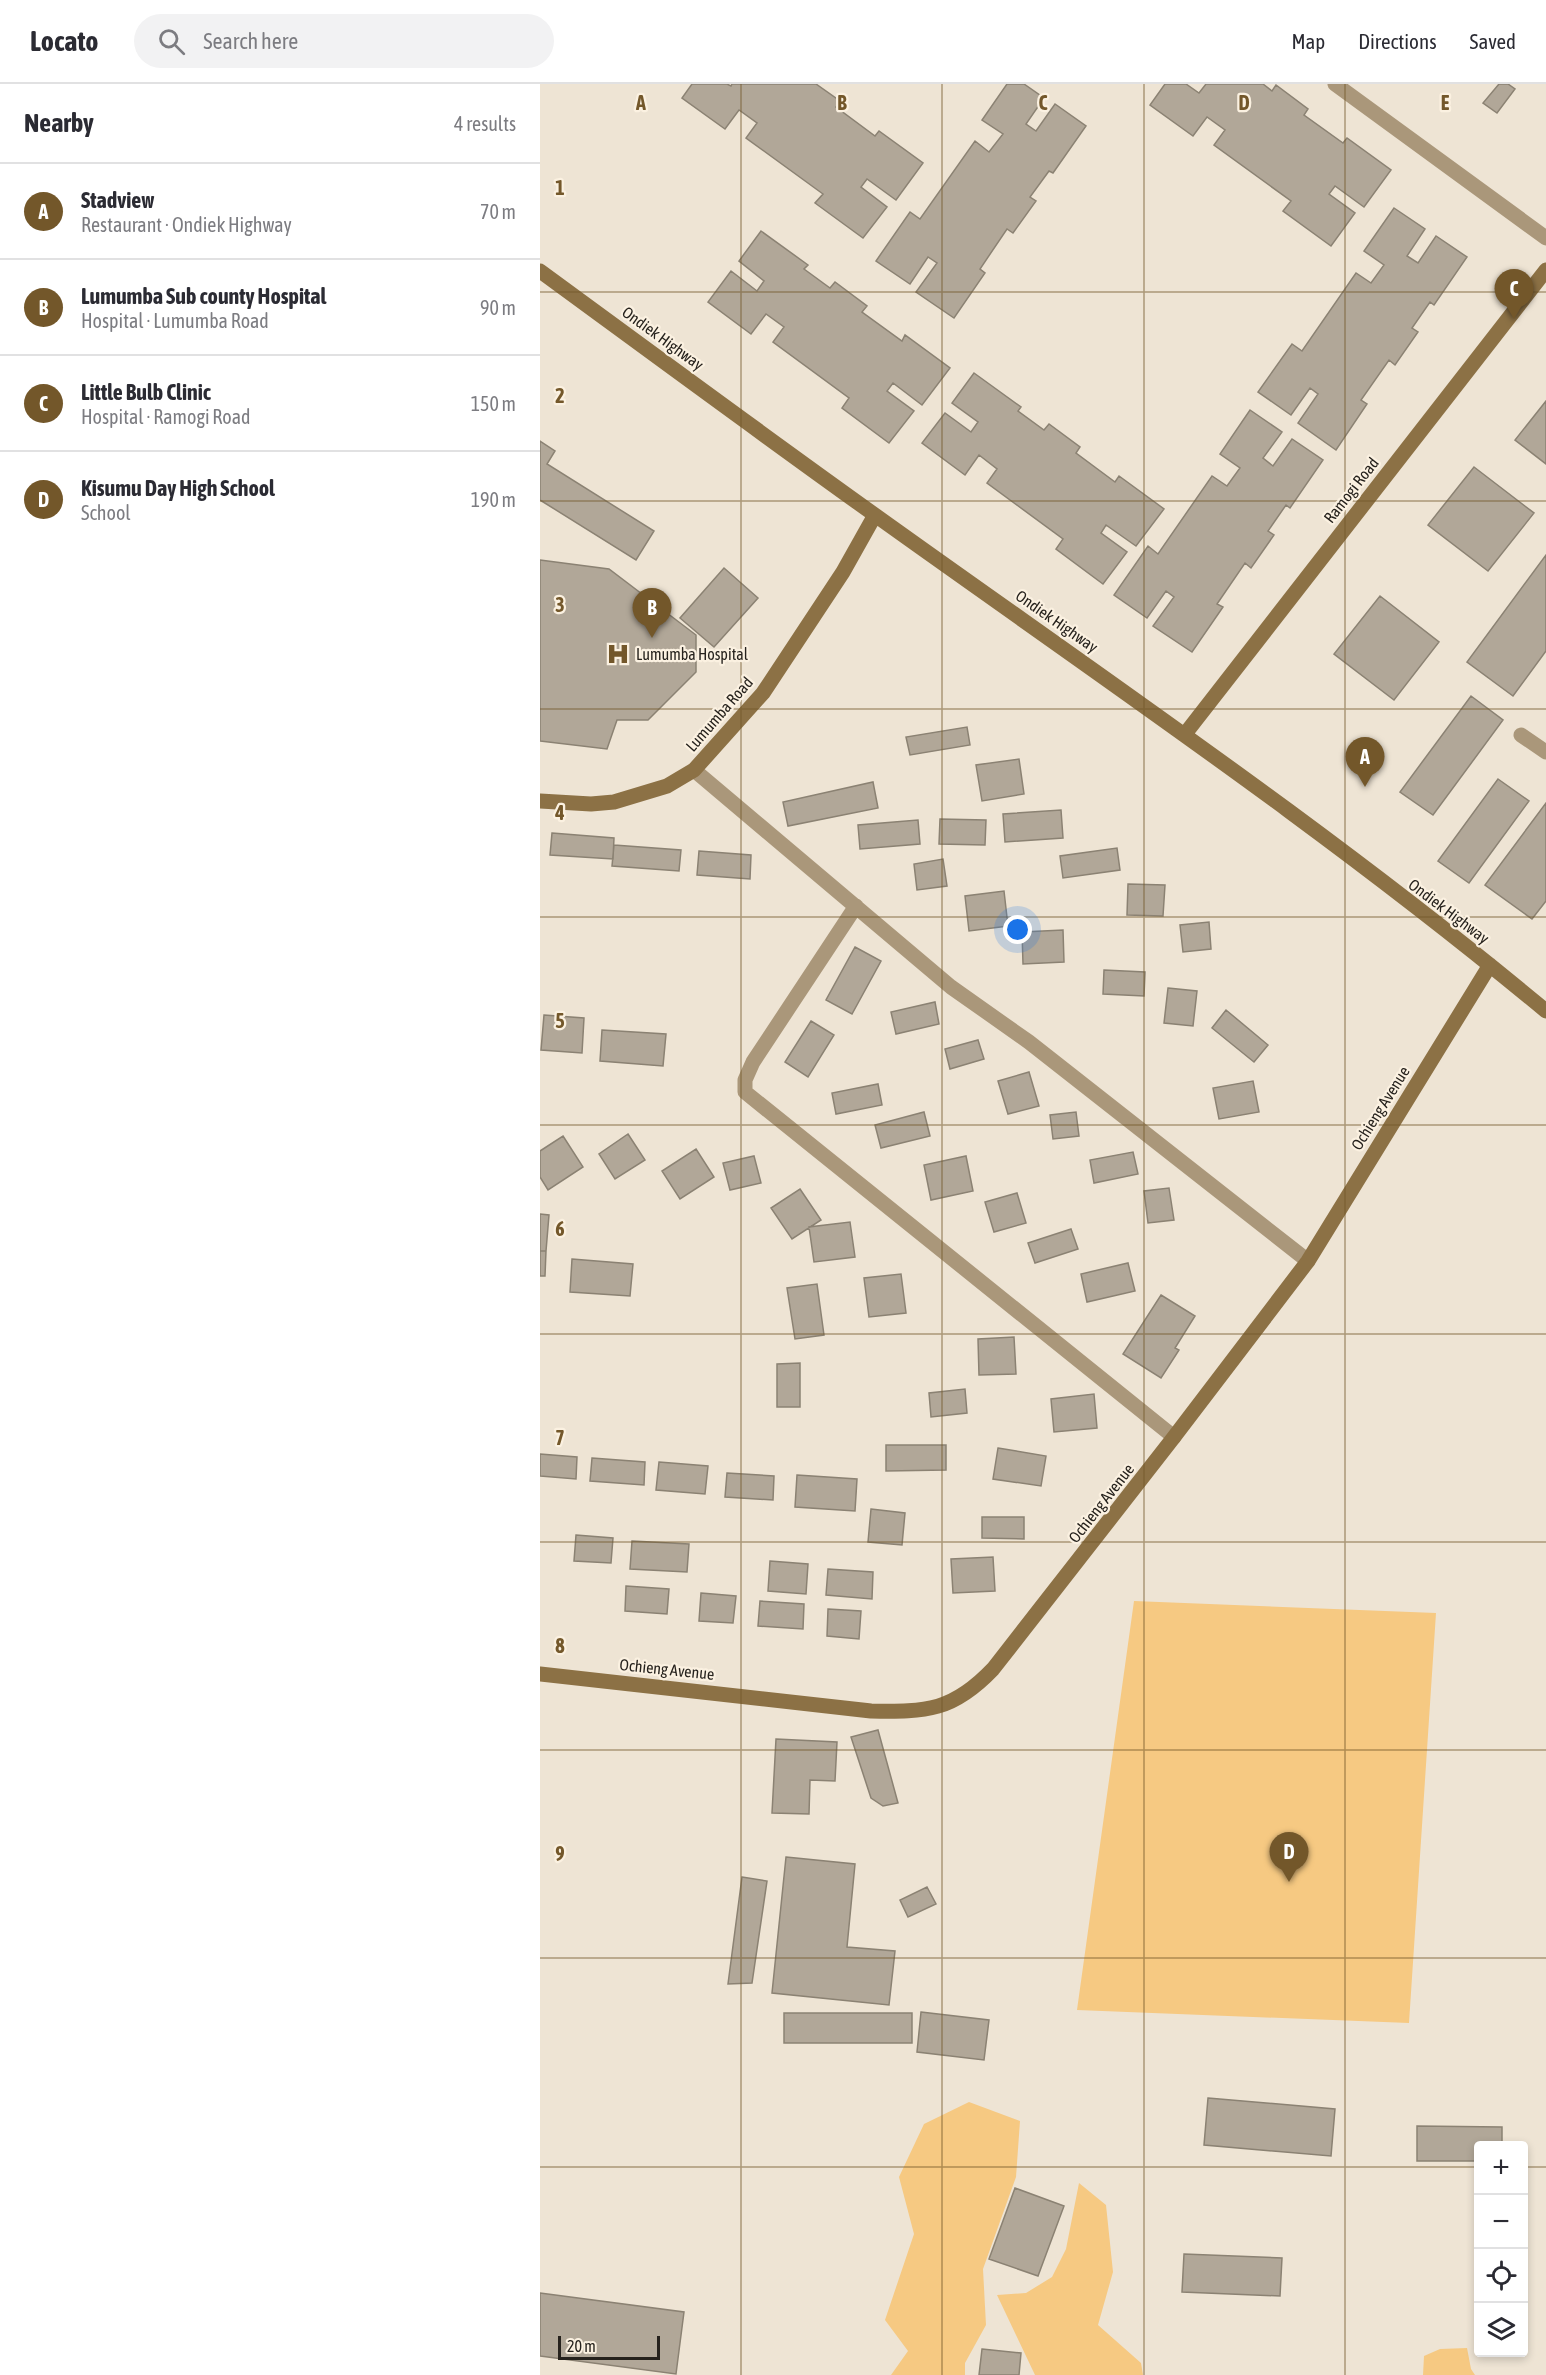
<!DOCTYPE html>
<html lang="en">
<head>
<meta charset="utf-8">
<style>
  body { margin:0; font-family:"Asap Condensed",sans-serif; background:#f2f2f3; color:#2b2b33 }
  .controls { position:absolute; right:18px; bottom:18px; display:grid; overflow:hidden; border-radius:6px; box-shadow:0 3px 9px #0003 }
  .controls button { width:54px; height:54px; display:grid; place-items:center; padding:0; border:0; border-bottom:2px solid #e1e1e2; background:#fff; color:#2b2b33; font:30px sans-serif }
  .scale { position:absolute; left:18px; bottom:15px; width:102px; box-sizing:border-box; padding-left:6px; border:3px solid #26221d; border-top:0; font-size:16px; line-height:21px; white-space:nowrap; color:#26221d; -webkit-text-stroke:4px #fbf1e1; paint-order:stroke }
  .you { position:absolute; left:478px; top:846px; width:21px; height:21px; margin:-15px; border:4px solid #fff; border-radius:50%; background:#1a73e8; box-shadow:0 0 0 9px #1a73e833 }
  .badge { display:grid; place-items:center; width:39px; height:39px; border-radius:50%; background:#73572a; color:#fff; font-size:20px; font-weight:700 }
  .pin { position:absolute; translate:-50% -50px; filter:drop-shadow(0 2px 3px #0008) }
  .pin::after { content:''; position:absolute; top:32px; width:21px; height:18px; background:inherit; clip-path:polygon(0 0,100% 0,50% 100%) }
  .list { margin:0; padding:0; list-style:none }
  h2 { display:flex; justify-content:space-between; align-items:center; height:78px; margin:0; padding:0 24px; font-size:26px }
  h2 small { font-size:20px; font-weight:400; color:#7c7c81 }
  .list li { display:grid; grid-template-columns:39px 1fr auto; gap:18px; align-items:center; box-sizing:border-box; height:96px; padding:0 24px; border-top:2px solid #e1e1e2 }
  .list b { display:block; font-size:22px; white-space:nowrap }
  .list p { margin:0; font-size:20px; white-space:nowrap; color:#7c7c81 }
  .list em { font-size:20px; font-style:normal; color:#7c7c81 }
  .icon { flex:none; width:33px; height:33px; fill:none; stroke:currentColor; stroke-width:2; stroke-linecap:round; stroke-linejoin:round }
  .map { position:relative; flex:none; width:1006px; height:2291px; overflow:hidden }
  header { display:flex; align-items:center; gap:36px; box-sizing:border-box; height:84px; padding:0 30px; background:#fff; border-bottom:2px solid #e1e1e2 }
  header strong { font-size:28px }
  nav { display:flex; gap:33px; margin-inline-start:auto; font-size:21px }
  .search { width:420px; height:54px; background:#f2f2f3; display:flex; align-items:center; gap:15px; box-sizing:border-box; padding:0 21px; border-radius:33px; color:#7c7c81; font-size:22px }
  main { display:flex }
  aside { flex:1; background:#fff }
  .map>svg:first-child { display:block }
  .green { fill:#f6c982 }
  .building { fill:#b1a798; stroke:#8b8273; stroke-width:1.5 }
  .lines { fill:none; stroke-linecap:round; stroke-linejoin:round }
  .street { stroke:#aa977a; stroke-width:15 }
  .secondary { stroke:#8c7145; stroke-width:15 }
  .grid { fill:none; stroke:#73572a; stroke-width:1.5; stroke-opacity:0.55 }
  .labels { text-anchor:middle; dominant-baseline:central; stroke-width:4.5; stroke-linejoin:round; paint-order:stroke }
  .street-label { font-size:16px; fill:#26221d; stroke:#fbf1e1 }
  .poi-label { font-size:16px; fill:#26221d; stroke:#fbf1e1; text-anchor:start }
  .grid-label { font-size:20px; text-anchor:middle; font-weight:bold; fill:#73572a; stroke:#fbf1e1; stroke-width:4.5; stroke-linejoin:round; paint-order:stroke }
</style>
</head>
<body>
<header>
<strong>Locato</strong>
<div class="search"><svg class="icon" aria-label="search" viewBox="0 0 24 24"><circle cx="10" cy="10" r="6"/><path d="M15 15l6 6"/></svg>Search here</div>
<nav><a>Map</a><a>Directions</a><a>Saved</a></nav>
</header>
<main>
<aside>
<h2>Nearby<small>4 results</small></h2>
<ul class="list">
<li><span class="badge">A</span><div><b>Stadview</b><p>Restaurant · Ondiek Highway</p></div><em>70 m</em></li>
<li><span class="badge">B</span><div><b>Lumumba Sub county Hospital</b><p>Hospital · Lumumba Road</p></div><em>90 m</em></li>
<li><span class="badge">C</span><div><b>Little Bulb Clinic</b><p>Hospital · Ramogi Road</p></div><em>150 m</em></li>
<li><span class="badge">D</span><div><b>Kisumu Day High School</b><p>School</p></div><em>190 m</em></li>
</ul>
</aside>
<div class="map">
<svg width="1006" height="2291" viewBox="0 0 1006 2291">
  <rect width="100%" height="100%" fill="#eee4d4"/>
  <path class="green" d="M594,1517L896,1529L869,1939L537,1926Z
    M429,2018L480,2037L476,2093L443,2185L446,2241L425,2279V2291H351L368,2267L345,2236L374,2150L359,2093L384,2040Z
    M539,2099L566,2121L573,2188L558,2241L601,2279L603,2291H495L457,2211L486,2209L512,2193L526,2165Z
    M927,2264L931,2285L935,2291H883L884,2272L900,2265Z"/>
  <path class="building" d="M152,0H187L191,2L192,0H276L300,17L296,23L335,52L339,47L383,79L356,116L327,95L321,103L347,123L323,154L275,119L283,110L206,54L217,39L199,26L185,45L142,14Z
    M467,0H484L504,14L486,40L496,47L515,20L546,42L513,89L509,87L490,113L496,117L473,149L467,145L440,185L445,189L414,234L376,208L397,179L388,173L370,200L336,177L370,128L380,135L435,57L449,68L463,50L442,36Z
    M625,0H646L659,9L666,0H723L732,7L736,1L768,25L764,31L803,59L807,54L851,86L824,123L795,102L789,110L815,129L791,162L743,127L751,117L674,61L685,46L667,33L653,52L610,21Z
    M959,0H968L975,5L957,29L943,19Z
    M854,124L885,145L867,172L878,179L896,152L927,173L894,221L890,218L872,244L878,248L855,281L849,276L821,316L827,320L796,366L758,339L778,310L770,304L751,331L718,308L752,260L762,267L816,189L831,199L844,181L824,167Z
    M221,147L268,181L264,185L290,204L295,198L327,222L322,228L362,257L365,251L410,284L382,321L353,299L347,307L374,327L349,359L302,324L309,314L233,258L244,243L226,230L211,250L168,218L191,187L217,207L224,197L199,177Z
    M434,289L481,323L478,327L504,346L509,340L540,363L536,369L575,398L579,392L624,425L596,462L566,441L561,449L587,468L563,500L516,465L523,455L447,399L457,385L439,371L425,391L382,359L405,329L431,348L438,338L412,319Z
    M1006,317V380L975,356Z
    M710,326L742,348L723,374L733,382L752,355L783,376L750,424L746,421L728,447L734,451L711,484L705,479L677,520L683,523L652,568L613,542L634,513L626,507L607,534L574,511L608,462L618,470L672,392L687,402L700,384L680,370Z
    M0,357L15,367L7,380L114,447L96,476L0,416Z
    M934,383L994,429L948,487L888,441Z
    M1006,471V567L973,612L927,578Z
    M0,476L69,485L156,551V588L108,636H77L67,665L0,657Z
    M184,484L218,514L174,563L140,534Z
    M840,512L899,558L854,616L794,570Z
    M931,612L963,636L893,731L860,708Z
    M427,643L430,661L370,671L366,653Z
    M479,675L484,710L442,717L436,681Z
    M958,695L989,717L929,799L898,777Z
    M333,698L338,724L248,742L243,718Z
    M1006,719V817L992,835L945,801Z
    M521,726L523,754L465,758L463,730Z
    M400,735L446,736L445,761L399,760Z
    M378,736L380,760L320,765L318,741Z
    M12,749L74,754L73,775L10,771Z
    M74,761L141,766L139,787L72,782Z
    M577,764L580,786L523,794L520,772Z
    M159,767L211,771L210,795L157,791Z
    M403,775L407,802L377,806L374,780Z
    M588,800L625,801L623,832L587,831Z
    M464,807L468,842L429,847L425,812Z
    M669,838L671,865L643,868L640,841Z
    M523,846L524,878L483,880L482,848Z
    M315,863L341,877L312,930L286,916Z
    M564,886L605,888L604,912L563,910Z
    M628,904L657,907L653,942L624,939Z
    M395,918L399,940L356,950L351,928Z
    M686,926L728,961L714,978L672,944Z
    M4,931L44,934L42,969L1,966Z
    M271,937L294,951L268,993L245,978Z
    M62,946L126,950L123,982L60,977Z
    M438,956L444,975L410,985L405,965Z
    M489,988L499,1022L468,1030L458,997Z
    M713,997L719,1028L679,1035L673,1004Z
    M338,1000L342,1021L296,1030L292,1009Z
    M384,1028L390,1052L341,1064L335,1041Z
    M536,1028L539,1052L513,1055L510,1031Z
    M88,1050L105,1076L75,1095L59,1070Z
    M23,1052L43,1083L8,1106L0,1093V1067Z
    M156,1065L174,1093L140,1115L122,1087Z
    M593,1068L598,1090L554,1099L550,1076Z
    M214,1072L221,1099L190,1106L183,1079Z
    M426,1072L433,1107L391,1116L384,1081Z
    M629,1104L634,1136L608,1139L604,1107Z
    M260,1105L281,1136L252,1155L231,1124Z
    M477,1109L486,1139L454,1148L445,1118Z
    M0,1130L9,1131L6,1167H0Z
    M310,1138L315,1173L274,1178L269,1143Z
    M531,1145L538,1165L495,1179L488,1159Z
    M0,1167H6L5,1192H0Z
    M32,1175L93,1180L90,1212L30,1208Z
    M588,1179L595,1207L547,1218L541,1190Z
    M361,1190L366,1229L329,1233L324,1194Z
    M277,1200L284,1251L255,1255L247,1204Z
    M621,1211L655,1232L635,1264L639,1266L621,1294L583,1270Z
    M474,1253L476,1290L439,1291L438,1255Z
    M260,1279V1323H237V1280Z
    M425,1305L427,1329L391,1333L389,1309Z
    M554,1310L557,1344L514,1348L511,1315Z
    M346,1361H406V1386L346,1387Z
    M458,1364L506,1372L501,1402L453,1395Z
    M0,1370L37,1373L36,1395L0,1392Z
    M52,1374L105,1378L104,1401L50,1397Z
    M119,1378L168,1382L165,1410L116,1406Z
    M187,1389L234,1392L233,1416L185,1413Z
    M257,1391L317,1395L315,1427L255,1423Z
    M331,1425L365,1429L362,1461L328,1458Z
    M442,1433H484V1455L442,1454Z
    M36,1451L73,1454L71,1479L34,1477Z
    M92,1457L149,1460L147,1488L90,1485Z
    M453,1473L455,1507L413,1509L411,1475Z
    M230,1477L268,1480L266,1510L228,1507Z
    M288,1485L333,1488L332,1515L286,1511Z
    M86,1502L129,1505L127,1530L85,1527Z
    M161,1509L196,1512L193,1539L159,1537Z
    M220,1517L264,1520L263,1545L218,1542Z
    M288,1525L321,1527L319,1555L287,1552Z
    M338,1646L358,1719L343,1722L331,1714L311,1653Z
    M236,1655L297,1658L295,1697L270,1696L269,1730L232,1729Z
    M246,1773L315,1780L307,1863L355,1867L349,1921L232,1909Z
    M202,1793L227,1797L212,1899L188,1900Z
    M387,1803L396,1820L368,1833L360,1816Z
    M381,1928L449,1936L444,1976L377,1968Z
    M244,1929H372V1959H244Z
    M668,2014L795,2025L791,2072L664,2061Z
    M877,2042L962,2043V2062H939V2077H877Z
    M475,2104L524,2122L498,2192L449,2175Z
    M644,2170L742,2174L740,2212L642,2208Z
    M0,2209L144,2228L136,2290L0,2272Z
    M442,2265L481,2269L479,2291H439Z"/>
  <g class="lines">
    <path class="street" d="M795,0L1006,154
      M981,651L1006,668
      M154,686L411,903L489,958L768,1177
      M316,822L213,978L205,996V1008L634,1353"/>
    <path class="secondary" d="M0,187C112,269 223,351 335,431C561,593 792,749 1006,927
      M645,650L1006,186
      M0,717L51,720L74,718L127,702L154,686L223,609L303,488L335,431
      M0,1590L331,1627C387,1628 413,1627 453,1585L634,1353L768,1177L950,881"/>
  </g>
  <path class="grid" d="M201,0V2291M402,0V2291M604,0V2291M805,0V2291M0,208H1006M0,417H1006M0,625H1006M0,833H1006M0,1041H1006M0,1250H1006M0,1458H1006M0,1666H1006M0,1874H1006M0,2083H939M984,2083H1006"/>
  <defs>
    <g id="hospital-bare" transform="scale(1.8)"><path d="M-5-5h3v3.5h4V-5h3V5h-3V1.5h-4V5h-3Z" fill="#73572a" stroke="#fbf1e1" stroke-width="2.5" paint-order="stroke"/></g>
  </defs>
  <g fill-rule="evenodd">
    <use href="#hospital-bare" x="78" y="570"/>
  </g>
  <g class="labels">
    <g class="street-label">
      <text transform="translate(123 254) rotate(36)">Ondiek Highway</text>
      <text transform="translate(811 406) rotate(-52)">Ramogi Road</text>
      <text transform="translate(517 537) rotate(35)">Ondiek Highway</text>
      <text transform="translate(179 630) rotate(-49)">Lumumba Road</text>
      <text transform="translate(909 827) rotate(37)">Ondiek Highway</text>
      <text transform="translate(840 1024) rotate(-58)">Ochieng Avenue</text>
      <text transform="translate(561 1419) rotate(-52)">Ochieng Avenue</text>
      <text transform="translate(127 1585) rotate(6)">Ochieng Avenue</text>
    </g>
    <g class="poi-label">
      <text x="96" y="570">Lumumba Hospital</text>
    </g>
  </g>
  <g class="grid-label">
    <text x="101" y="26">A</text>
    <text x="302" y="26">B</text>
    <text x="503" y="26">C</text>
    <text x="704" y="26">D</text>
    <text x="905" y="26">E</text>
    <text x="20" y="111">1</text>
    <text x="20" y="319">2</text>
    <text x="20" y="528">3</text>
    <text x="20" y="736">4</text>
    <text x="20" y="944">5</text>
    <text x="20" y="1152">6</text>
    <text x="20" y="1361">7</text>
    <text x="20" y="1569">8</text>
    <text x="20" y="1777">9</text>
  </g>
</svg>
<div class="controls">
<button>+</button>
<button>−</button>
<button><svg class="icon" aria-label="locate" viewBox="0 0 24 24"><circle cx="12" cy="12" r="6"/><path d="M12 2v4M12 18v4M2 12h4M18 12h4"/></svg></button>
<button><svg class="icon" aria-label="layers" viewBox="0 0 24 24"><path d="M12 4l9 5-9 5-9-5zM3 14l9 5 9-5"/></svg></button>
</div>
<div class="scale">20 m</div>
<div class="you"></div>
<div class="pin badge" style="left:825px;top:703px">A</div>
<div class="pin badge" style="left:112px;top:554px">B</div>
<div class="pin badge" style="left:974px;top:235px">C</div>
<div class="pin badge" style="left:749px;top:1798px">D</div>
</div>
</main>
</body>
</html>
